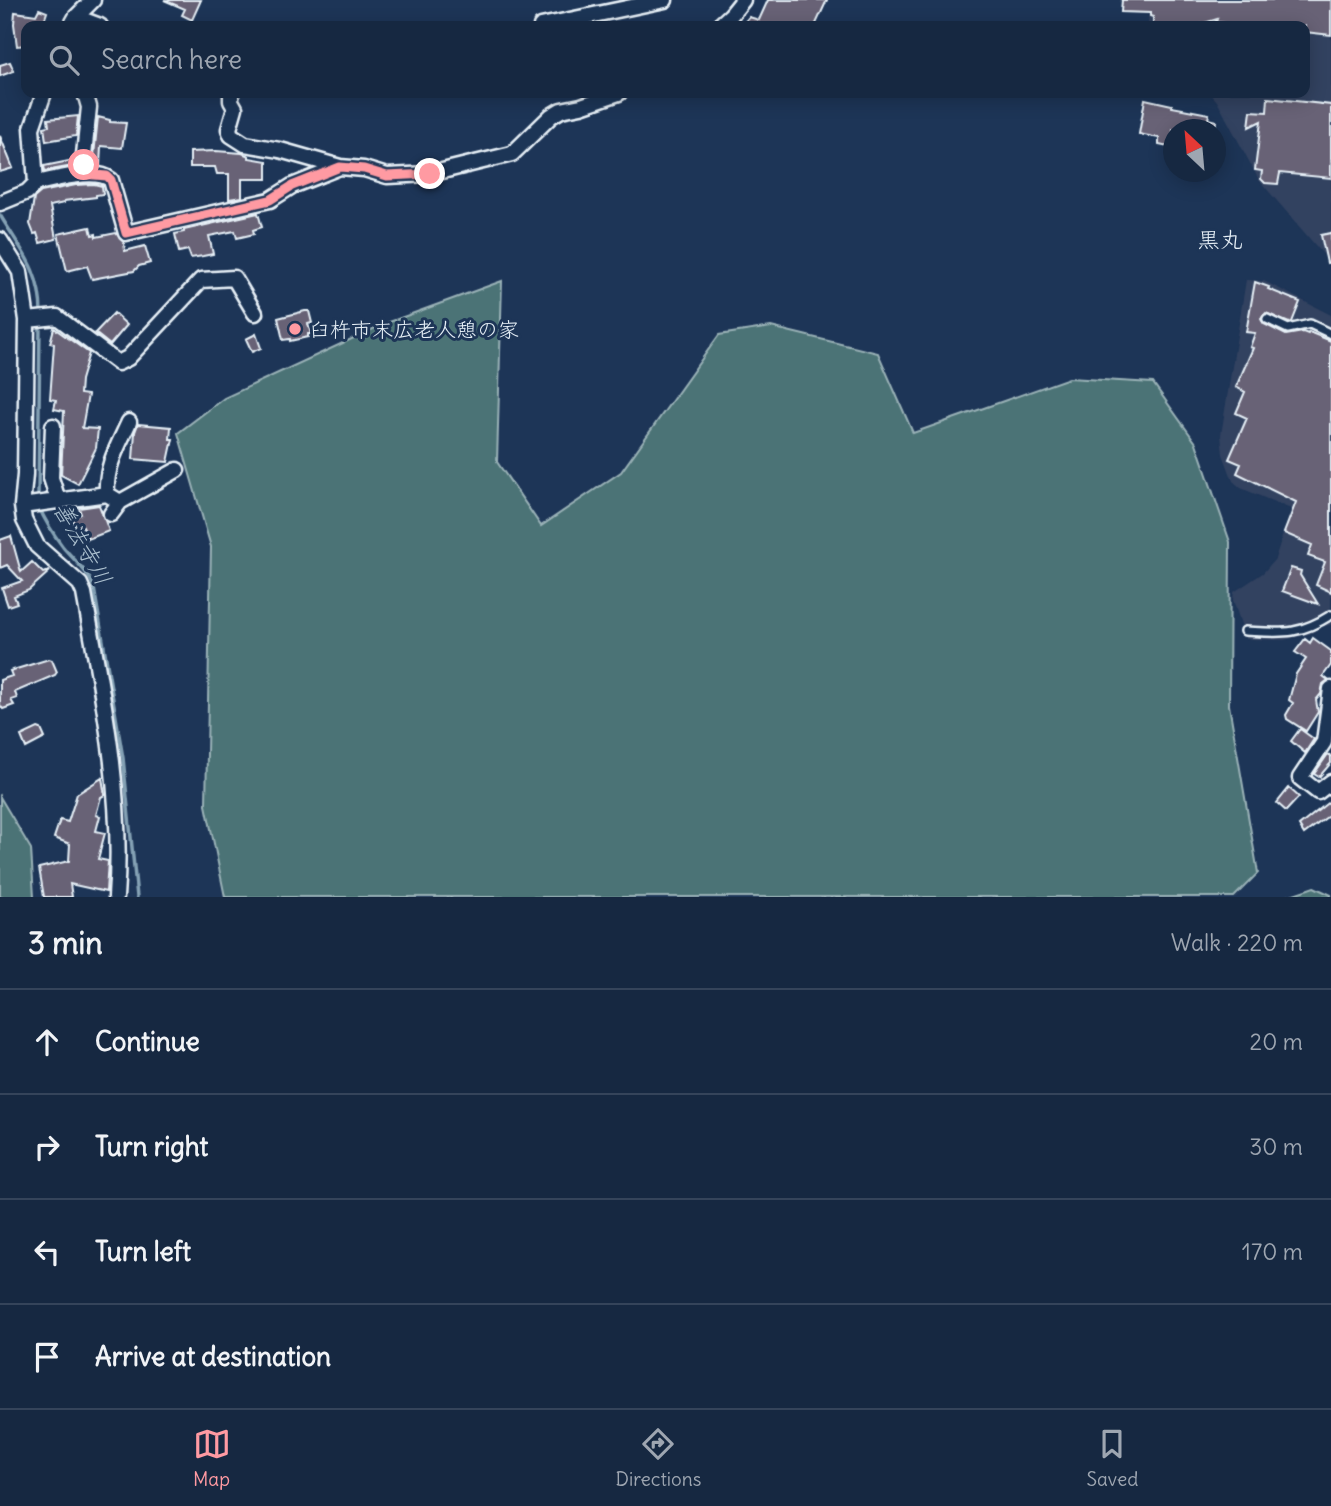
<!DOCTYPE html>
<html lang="en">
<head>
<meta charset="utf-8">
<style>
  body { margin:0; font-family:Delius,"Klee One",sans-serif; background:#1f3048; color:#f1f3f6 }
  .compass { position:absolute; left:1163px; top:119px; width:63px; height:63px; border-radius:50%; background:#162841; box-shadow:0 4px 18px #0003; rotate:334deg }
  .stop { position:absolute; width:21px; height:21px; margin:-16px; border:5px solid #ff9aa2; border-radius:50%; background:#fff }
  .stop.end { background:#ff9aa2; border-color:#fff; box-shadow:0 2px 7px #0008 }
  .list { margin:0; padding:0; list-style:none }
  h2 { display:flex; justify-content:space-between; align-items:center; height:91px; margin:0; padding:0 28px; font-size:30px }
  h2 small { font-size:23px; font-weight:400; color:#9ea6b1 }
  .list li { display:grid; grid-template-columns:46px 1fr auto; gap:21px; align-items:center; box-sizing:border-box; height:105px; padding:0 28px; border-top:2px solid #35445a }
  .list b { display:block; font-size:26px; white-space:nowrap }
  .list em { font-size:23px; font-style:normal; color:#9ea6b1 }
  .icon { flex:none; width:38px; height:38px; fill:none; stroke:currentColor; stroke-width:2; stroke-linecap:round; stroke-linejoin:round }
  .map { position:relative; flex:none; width:1331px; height:897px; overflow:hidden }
  .search { position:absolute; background:#162841; box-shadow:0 4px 18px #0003; left:21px; right:21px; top:21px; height:77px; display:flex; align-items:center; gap:18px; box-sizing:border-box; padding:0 24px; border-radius:14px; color:#9ea6b1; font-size:26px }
  .sheet { height:511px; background:#162841 }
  nav { display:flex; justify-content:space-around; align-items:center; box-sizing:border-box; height:98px; border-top:2px solid #35445a; background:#162841; font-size:19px; color:#9ea6b1 }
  nav a { display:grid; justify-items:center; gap:4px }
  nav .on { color:#ff9aa2 }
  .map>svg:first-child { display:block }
  .built { fill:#334260 }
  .green { fill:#4c7376; stroke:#9ab2b7; stroke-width:2 }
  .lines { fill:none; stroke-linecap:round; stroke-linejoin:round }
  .stream { stroke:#84a1b4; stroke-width:3.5 }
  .building { fill:#676276; stroke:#e8f1f8; stroke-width:2 }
  .lane-casing { stroke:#e8f1f8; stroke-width:12 }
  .street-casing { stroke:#e8f1f8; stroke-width:19 }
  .lane { stroke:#1d3557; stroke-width:7 }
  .street { stroke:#1d3557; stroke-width:14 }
  .route { stroke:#ff9aa2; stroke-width:9 }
  .poi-dot { fill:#ff9aa2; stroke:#1d3557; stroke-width:2.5 }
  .labels { text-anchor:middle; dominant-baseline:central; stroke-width:6; stroke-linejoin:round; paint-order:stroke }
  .poi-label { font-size:21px; fill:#e8f1f8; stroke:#1d3557; text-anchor:start }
  .neighbourhood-label { font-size:23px; fill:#e8f1f8; stroke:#1d3557 }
  .water-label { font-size:23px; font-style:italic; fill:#aec2d0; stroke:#1d3557 }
</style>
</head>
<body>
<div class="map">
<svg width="1331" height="897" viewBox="0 0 1331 897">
  <rect width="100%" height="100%" fill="#1d3557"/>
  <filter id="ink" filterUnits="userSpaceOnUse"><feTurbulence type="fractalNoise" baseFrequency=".0143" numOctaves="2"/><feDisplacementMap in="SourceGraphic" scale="14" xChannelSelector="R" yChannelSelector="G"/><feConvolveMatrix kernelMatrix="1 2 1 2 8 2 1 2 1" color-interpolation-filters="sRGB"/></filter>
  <g filter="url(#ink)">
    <path class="built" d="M1149,0H1331V261H1329L1259,180L1217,101L1210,93H1305V26H1148Z
      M1246,280L1264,281L1331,315V625L1321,626L1312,633L1284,640L1246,639L1233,600L1234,592L1263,573L1275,559L1291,509L1241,488L1233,481L1223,454L1221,435Z"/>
    <path class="green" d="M502,281L497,462L541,526L621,472L719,335L771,327L878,353L913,433L1069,378L1153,383L1196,443L1230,542L1229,705L1258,873L1234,897H225L206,805L211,547L178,433L224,398L384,324Z
      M0,797L31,849L34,897H0Z
      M1314,887L1331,895V897H1285Z"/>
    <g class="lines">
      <path class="stream" d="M0,215C21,250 41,271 41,314
        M38,499L40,322
        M39,507C45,521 54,535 63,547C74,560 89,572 94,588L123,758L137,897"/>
    </g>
    <path class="building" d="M164,0H201L192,20L182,15L185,9Z
      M768,0H827L815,26H741L749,17L759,20Z
      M1122,0H1331V35L1305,32V26H1254L1216,22L1217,19L1195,26H1153V17L1150,16V13L1121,12Z
      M39,9L47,12L45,18L46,26H26V45L17,46L14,24L15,12L36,15Z
      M10,62L14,71L0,76V65Z
      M1268,98L1331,105V178L1280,173L1278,184L1265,183L1261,179L1262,171L1255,170L1261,121L1249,127L1251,111L1267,112Z
      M1145,99L1172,105V107L1209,114L1208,119L1216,121L1215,130H1173V148L1159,145V138L1139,134Z
      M78,116L76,136L46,141L44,127L49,126L48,119Z
      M98,117L110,120V122L126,123L122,148L101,146L100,166L93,165Z
      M0,136L13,168L0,172Z
      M216,151L242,153L249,156V158L267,161V179H242V197L229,199V174H217L215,167H190V152Z
      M74,160L73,166L45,171L44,166Z
      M94,184L102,186L103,194L96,195V197L64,201V203L50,206L56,239L40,243L37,233L34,234L30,224L34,198L41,192L76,185Z
      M258,213L262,227L253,230L254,234L237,238L235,231L209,236L213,254L203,256L191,258L188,250L179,252L175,234L184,232V230Z
      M90,227L92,235L96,234V237L116,233L124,243L125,251L145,246L150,263L139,266L134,271L92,279L87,266L67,271L58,234Z
      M1331,233V262L1327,263L1321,235Z
      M1255,282L1269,287L1268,289L1300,302L1292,322L1289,323L1266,313L1261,319L1264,324L1286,335L1303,332L1308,334L1309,332L1331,341V592L1316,585L1325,562L1308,556L1312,545L1284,533L1296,502L1237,473L1241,464L1229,459L1247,418L1236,413L1245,392L1236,387L1253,348L1250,347L1255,333L1246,332Z
      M305,311H309L312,323L308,324L311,334H308V337L290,341V339L283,340L278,318Z
      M114,313L127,325L110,345L95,333Z
      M54,328L89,353L81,380L80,394L88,395L82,428L98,429L96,448L78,484L61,475L64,411L54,409L56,400L50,399L54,344L50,343Z
      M256,334L261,348L252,352L246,339Z
      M138,424L171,427L170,439H173L168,462L133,459L135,432Z
      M99,505L109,531L88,539L83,527L76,530L72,518L81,514L79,508Z
      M11,536L21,572L32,562L43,573L50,571L29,590L14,596L17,603L8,606L2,588L22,581L7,565L0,568V540Z
      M1291,568L1301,571L1300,575L1318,604L1282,591Z
      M1313,638L1331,651V665L1323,676L1328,680L1323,684L1321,694L1316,700L1318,712L1306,731L1287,719L1286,715L1293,703L1289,700L1296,674L1306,659L1295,652L1305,639L1310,643Z
      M49,659L52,660L57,672L55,675L15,692L17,698L11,700L14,705L3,709L0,705V680L12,676L10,671Z
      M38,728L41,729L45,738L26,748L21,736Z
      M1300,729L1314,739L1305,753L1291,741Z
      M1328,754L1331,756V763L1319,777L1314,774Z
      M102,778L105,795L101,797L96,815L100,816L96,831L105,833L98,859L108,861L106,892L70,884L72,897H44L39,868L69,861L70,844L54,838L60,820L68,822L77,794Z
      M1289,788L1299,797L1286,811L1277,803Z
      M1331,800V814L1304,834L1299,826Z"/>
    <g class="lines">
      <g class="lane-casing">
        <path id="lane" d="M1267,319L1288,329L1310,324L1331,334
          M1245,631C1282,633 1298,636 1331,615"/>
      </g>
      <g class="street-casing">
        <path id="street" d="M76,17L100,26
          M71,26L76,17L93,0
          M541,26L665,0
          M719,26L731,15L743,0
          M231,93V101L235,108L229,129L231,135L245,144L280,150L340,167L364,169L387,176L430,174L512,154L551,116L561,110L581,106L619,93
          M82,174L89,107L85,93
          M36,183C54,180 96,167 111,180L126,233L270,200L292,186L340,167
          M0,203L27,192L36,183L32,128L44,93
          M0,240L20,272L27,320L25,475L22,506L24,520L37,546L80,584L84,593C102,693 124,795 116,897
          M27,320L57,317L118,363L128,358L201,280L234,278L255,313
          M53,426L51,478L58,500
          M107,494C105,467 118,446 129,422
          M22,506L107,494L120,502
          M111,514L120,502L177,470
          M1331,689L1324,742L1300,778L1318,792L1331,782"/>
      </g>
      <use href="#lane" class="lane"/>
      <use href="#street" class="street"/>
    </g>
  </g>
  <g class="lines" filter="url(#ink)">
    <path class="route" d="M84,165L82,174L107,176L111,180L126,233L270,200L292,186L340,167L364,169L387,176L430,174"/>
  </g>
  <circle class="poi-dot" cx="295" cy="329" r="7"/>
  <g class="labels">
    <g class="poi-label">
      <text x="309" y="329">臼杵市末広老人憩の家</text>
    </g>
    <g class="neighbourhood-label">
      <text x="1220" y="239">黒丸</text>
    </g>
    <g class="water-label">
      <text transform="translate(83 543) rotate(60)">善法寺川</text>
    </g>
  </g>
</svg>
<svg class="compass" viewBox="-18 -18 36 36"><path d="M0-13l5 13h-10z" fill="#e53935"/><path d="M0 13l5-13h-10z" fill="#9ea6b1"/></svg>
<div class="stop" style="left:84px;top:165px"></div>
<div class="stop end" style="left:430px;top:174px"></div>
<div class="search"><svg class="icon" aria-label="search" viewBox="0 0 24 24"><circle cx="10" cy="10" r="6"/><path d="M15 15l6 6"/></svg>Search here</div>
</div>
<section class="sheet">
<h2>3 min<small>Walk · 220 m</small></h2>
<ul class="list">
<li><svg class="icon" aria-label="ahead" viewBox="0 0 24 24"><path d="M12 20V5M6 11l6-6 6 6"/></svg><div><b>Continue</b></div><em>20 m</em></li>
<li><svg class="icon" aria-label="right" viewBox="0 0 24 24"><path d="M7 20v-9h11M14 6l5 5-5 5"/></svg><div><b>Turn right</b></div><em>30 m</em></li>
<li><svg class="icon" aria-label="left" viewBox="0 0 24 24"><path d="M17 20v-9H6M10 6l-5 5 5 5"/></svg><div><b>Turn left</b></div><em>170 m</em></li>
<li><svg class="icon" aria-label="arrive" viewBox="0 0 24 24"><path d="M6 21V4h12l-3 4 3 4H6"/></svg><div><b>Arrive at destination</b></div></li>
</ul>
</section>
<nav>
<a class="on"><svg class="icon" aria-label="map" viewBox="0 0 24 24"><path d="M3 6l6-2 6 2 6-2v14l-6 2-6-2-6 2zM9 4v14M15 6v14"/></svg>Map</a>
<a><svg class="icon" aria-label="directions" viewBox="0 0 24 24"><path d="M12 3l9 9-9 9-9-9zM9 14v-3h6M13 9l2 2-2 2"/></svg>Directions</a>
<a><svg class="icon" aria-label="saved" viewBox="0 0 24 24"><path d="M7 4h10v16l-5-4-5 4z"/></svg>Saved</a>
</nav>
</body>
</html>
